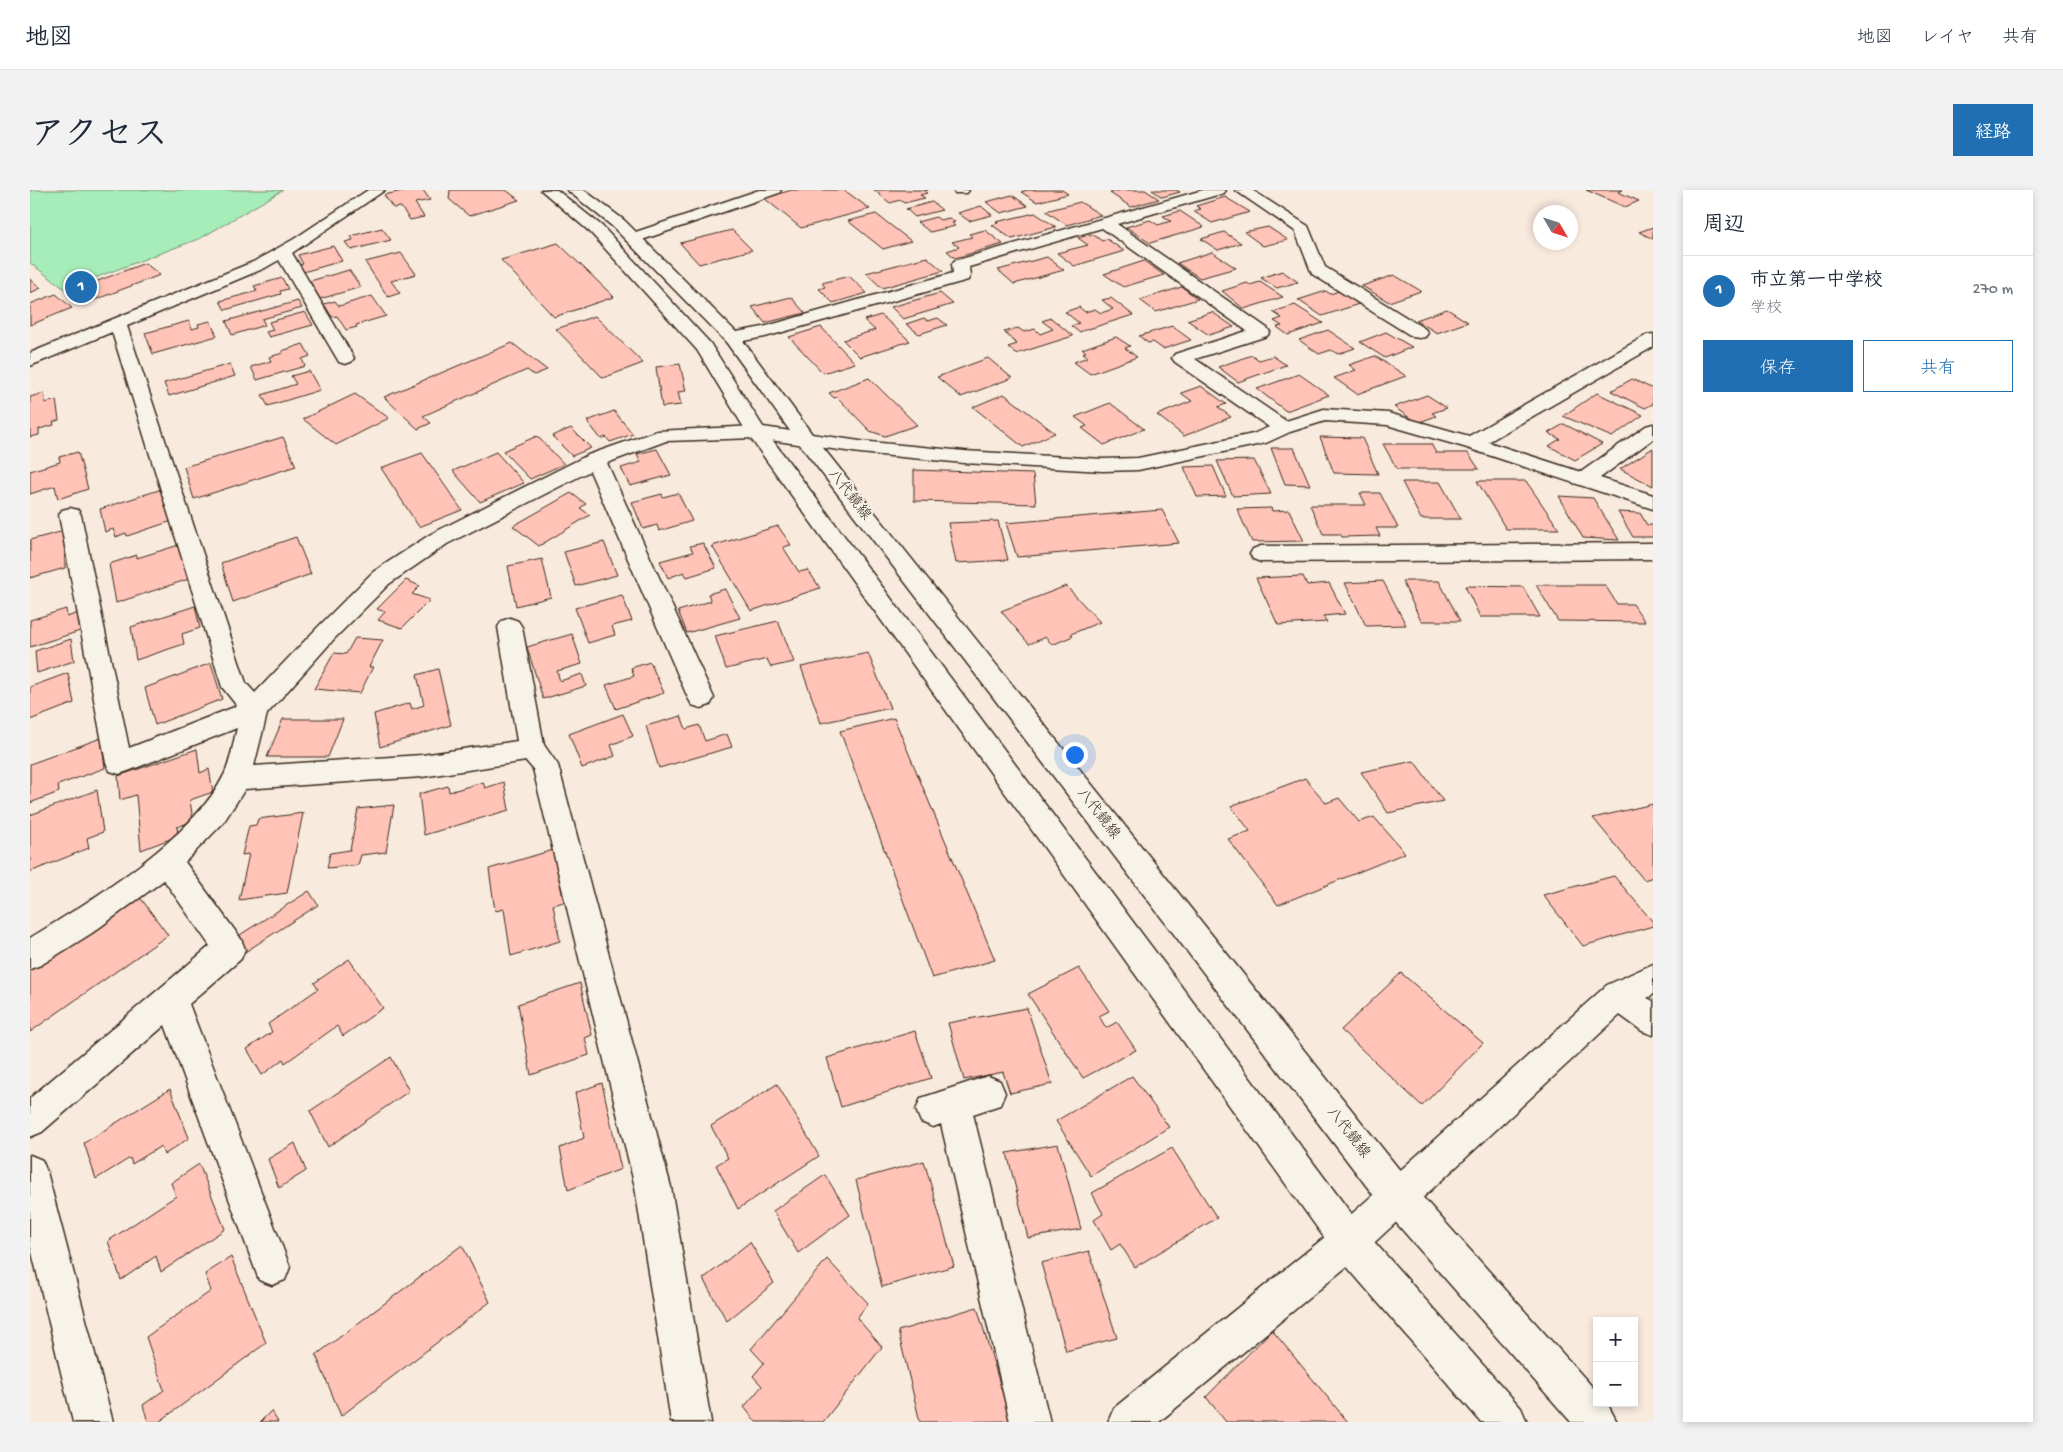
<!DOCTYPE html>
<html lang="ja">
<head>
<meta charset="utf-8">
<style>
  body { margin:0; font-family:"Gochi Hand","Klee One",sans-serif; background:#f2f2f3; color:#1f2937 }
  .controls { position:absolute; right:15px; bottom:15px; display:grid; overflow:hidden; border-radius:0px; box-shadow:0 2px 8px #0003 }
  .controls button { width:45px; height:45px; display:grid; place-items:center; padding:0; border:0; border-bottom:1px solid #e0e1e3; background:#fff; color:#1f2937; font:25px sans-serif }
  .compass { position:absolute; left:1503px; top:15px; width:45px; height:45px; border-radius:50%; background:#fff; box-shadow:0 2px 8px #0003; rotate:129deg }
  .you { position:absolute; left:1044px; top:564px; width:18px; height:18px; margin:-12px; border:4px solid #fff; border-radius:50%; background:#1a73e8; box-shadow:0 0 0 8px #1a73e833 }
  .badge { display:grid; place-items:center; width:32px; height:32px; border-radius:50%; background:#1f6fb2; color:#fff; font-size:16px; font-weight:700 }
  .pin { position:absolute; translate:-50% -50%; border:2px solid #fff; box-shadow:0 1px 5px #0006 }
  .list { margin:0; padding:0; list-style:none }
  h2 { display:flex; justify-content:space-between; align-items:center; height:65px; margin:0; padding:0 20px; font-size:21px }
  h2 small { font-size:16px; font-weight:400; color:#747a83 }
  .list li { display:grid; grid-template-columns:32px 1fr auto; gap:15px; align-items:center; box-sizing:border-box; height:70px; padding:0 20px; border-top:1px solid #e0e1e3 }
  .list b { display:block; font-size:19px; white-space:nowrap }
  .list p { margin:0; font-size:16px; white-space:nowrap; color:#747a83 }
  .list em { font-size:16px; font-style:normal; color:#747a83 }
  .actions { display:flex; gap:10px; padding:15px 20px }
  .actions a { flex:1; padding:11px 0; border:1px solid #1f6fb2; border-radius:0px; text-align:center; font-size:18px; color:#1f6fb2 }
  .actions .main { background:#1f6fb2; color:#fff }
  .map { position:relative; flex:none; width:1623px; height:1232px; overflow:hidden; border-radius:0px }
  header { display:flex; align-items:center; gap:30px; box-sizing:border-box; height:70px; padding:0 25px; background:#fff; border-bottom:1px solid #e0e1e3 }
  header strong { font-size:24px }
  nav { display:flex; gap:28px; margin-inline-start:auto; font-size:18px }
  .intro { display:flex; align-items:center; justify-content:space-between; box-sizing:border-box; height:120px; padding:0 30px }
  h1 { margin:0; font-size:35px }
  .button { padding:12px 22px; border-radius:0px; background:#1f6fb2; color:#fff; font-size:18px; font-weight:700 }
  main { display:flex; gap:30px; padding:0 30px }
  aside { flex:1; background:#fff; border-radius:0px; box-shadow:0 2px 8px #0003 }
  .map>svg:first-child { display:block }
  .green { fill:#a7edb9; stroke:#718c6c }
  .building { fill:#ffc4b7; stroke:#3b2a1e }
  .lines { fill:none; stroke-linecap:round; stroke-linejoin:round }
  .minor-casing { stroke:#3b2a1e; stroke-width:3 }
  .major-casing { stroke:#3b2a1e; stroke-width:3 }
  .minor { fill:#f7f3e8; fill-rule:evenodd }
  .major { fill:#f7f3e8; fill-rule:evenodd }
  .labels { text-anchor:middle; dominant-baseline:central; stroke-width:4; stroke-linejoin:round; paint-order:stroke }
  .street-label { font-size:15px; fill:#3b2a1e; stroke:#f7f3e8 }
</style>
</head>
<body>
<header>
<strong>地図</strong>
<nav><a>地図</a><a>レイヤ</a><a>共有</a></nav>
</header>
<div class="intro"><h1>アクセス</h1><a class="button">経路</a></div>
<main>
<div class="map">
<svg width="1623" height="1232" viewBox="0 0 1623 1232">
  <rect width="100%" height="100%" fill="#f9eade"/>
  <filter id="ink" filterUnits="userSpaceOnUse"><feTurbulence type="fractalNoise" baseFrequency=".02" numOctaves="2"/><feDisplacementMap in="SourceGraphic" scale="10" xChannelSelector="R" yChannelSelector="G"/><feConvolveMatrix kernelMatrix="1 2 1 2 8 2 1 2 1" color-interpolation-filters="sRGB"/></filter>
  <g filter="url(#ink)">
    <path class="green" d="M0,0H253L171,48L35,99L0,73Z"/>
    <path class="building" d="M377,0H393L400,10L385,13L394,27L380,30L371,17L363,18L354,5Z
      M420,0H476L489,10L439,26L419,9Z
      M762,0H814L840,19L771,38L734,8Z
      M844,0H898L894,1L897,3L890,5L895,8L874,13L870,10L860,13Z
      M997,0H1032L1038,4L1007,12L991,2Z
      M1091,0H1115L1129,9L1101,17L1080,3Z
      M1122,0H1146L1150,2L1132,7Z
      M1556,0H1593L1588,2L1609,11L1595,17Z
      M982,5L998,16L971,23L956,12Z
      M1195,7L1220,22L1182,33L1163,21L1171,19L1166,16Z
      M902,12L912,20L885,27L876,19Z
      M1050,12L1071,25L1037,35L1016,21Z
      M951,16L962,25L939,31L928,23Z
      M1150,21L1174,37L1120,53L1096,37L1120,30L1128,35L1141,31L1133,26Z
      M1005,23L1026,37L982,49L962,35L968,33L966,32Z
      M846,24L881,51L853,59L818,31Z
      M906,27L910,30L919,28L925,32L922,33L925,36L900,42L887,32Z
      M1238,37L1258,50L1233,56L1214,42Z
      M1623,37V49L1609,42Z
      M352,38L361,50L321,60L315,52L323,50L321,46Z
      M702,40L722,60L669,74L650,53Z
      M955,40L973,54L925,68L917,61L929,57L922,52L942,47L939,44Z
      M1194,42L1211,53L1188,60L1171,49Z
      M1062,44L1072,51L1077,49L1094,61L1044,76L1027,63L1058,55L1048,48Z
      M528,53L584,107L524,127L471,70Z
      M303,56L312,71L273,82L268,75L273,74L268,65Z
      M1182,62L1206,78L1170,88L1147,73Z
      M371,63L386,84L361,91L370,103L358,107L335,72Z
      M897,67L913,81L852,98L836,83Z
      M1017,67L1034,80L984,94L968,80Z
      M1114,71L1134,85L1093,97L1074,84Z
      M115,73L130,85L59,112L44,100Z
      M319,80L331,97L290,109L280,91Z
      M1252,81L1268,92L1247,98L1231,88Z
      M1364,85L1391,101L1359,112L1332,96Z
      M819,86L837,103L803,113L789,99L795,97L792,93Z
      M252,88L258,99L250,101L251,104L195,120L190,111L227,101L224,96Z
      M0,89L11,98L0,103Z
      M1230,92L1253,107L1214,119L1192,101L1217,93L1220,95Z
      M1152,97L1168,109L1126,122L1110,110Z
      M1296,101L1300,104L1309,101L1329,114L1292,126L1268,110Z
      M910,103L923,114L873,129L861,117Z
      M26,104L42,118L0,135V114Z
      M342,106L356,126L326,135L327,137L316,140L307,126L302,127L294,114L305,111L309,116Z
      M761,107L775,123L735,133L722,117Z
      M1081,108L1103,125L1049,142L1041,136L1049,133L1035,122L1049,117L1055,122L1065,119L1071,123L1083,119L1072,110Z
      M268,111L272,118L232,129L235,135L202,145L196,131Z
      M1265,115L1293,133L1258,145L1247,137L1252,136L1244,131L1252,128L1243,122Z
      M1417,119L1438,132L1407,143L1386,130Z
      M275,122L283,135L239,147L236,142L243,140L239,132Z
      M1182,122L1204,137L1179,145L1157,130Z
      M851,125L880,151L830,167L813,150L845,140L834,130Z
      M565,126L613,173L573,188L526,139Z
      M894,128L898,131L908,128L917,135L889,144L876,134Z
      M1021,128L1043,146L986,164L978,157L987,154L974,142L988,138L994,142L1005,139L1010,144L1023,139L1012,131Z
      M159,131L162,139L169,137L168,134L180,131L187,146L123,164L115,143Z
      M1142,136L1161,150L1133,159L1123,152L1118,153L1109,146Z
      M791,137L825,173L793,183L759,147Z
      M1298,140L1325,158L1308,164L1301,160L1289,164L1269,150Z
      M1356,142L1382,157L1355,168L1330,152Z
      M1086,147L1100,156L1095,158L1107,167L1060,184L1044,172L1058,167L1053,163L1056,162L1052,159Z
      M482,153L517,180L504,185L497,180L393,226L401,233L388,239L354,207Z
      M273,154L280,166L272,169L275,176L227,190L221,177L241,171L239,167L253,163L252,161Z
      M1222,165L1229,170L1243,166L1256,175L1208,192L1188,177Z
      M1345,166L1376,186L1327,204L1304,188L1326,180L1319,175Z
      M958,168L982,188L931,207L907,187Z
      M200,174L205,186L139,206L134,193Z
      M650,174L656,201L648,202L651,215L632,217L626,177Z
      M279,181L290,200L238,216L232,205L266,194L261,186Z
      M1269,184L1299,205L1256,221L1227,199Z
      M839,188L887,235L855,246L840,241L807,207L804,208L799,203Z
      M1602,189L1623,199V214L1615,218L1581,201Z
      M1171,196L1196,214L1188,217L1201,227L1154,246L1127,225L1162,211L1151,203Z
      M14,203L15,213L26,210L29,230L23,232L24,235L9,239V245L0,247V207Z
      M1567,203L1613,225L1582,247L1533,226Z
      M325,204L359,228L306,255L273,229Z
      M974,204L1025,243L993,257L943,217Z
      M1397,205L1417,218L1402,223L1406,226L1387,233L1364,217Z
      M1080,213L1114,239L1074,255L1052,238L1057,236L1045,227Z
      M584,221L603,244L580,252L576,247L571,249L557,231Z
      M1534,234L1572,254L1545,270L1519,256L1530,249L1518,243Z
      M541,238L561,258L542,266L522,246Z
      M507,246L534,274L500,289L473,261Z
      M253,247L266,276L164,309L154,277Z
      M1290,247L1332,248L1348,284L1304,283Z
      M1353,254H1401L1406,263H1438L1449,279H1367Z
      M1241,258H1264L1280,295L1255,294Z
      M1623,258V296L1590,279Z
      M627,259L641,285L600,296L591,278L611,272L607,264Z
      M48,262L58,299L28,309L25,296L0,304V281L30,272L29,267Z
      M466,262L494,293L450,312L423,281Z
      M392,263L432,320L389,337L351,278Z
      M1224,270L1241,304L1203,306L1187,271Z
      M1183,276L1196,306L1167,307L1154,277Z
      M884,280L1003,284L1006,314L884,311Z
      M1447,291H1496L1529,339H1476Z
      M1372,292H1410L1431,329H1391Z
      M132,299L142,331L97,346L96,343L86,347L83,339L75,342L70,319Z
      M541,303L556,314L550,318L560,325L509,356L483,336Z
      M648,303L662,331L629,341L627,335L613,339L602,312L632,304L633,307Z
      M1330,303H1350L1368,338H1346L1350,346L1312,347L1310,344H1293L1280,315H1336Z
      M1529,306L1563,308L1589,350L1553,348Z
      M1241,318L1242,321L1259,320L1274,351L1222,352L1207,319Z
      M1132,320L1149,353L987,367L976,333Z
      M1588,322L1610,323L1617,335H1623V347H1603Z
      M968,331L978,370L926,373L918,333Z
      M748,336L761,355L753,357L769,382L778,380L790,398L721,421L682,356Z
      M34,341L35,378L0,388V350Z
      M266,347L281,384L203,412L191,373Z
      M574,352L587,385L546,396L534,362Z
      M673,353L686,378L657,387L654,382L638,388L630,371L663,362L660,356Z
      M149,355L159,389L86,413L79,374L107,365V368Z
      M512,369L521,407L486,416L478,376Z
      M1273,386L1277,395L1299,393L1315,424L1293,426L1297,432L1248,435L1226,388Z
      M376,390L390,396L382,404L400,410L372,438L348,430L355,422L347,419Z
      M1353,391L1376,435L1336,436L1315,393Z
      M1372,391H1409L1430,431H1391Z
      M1506,395H1575L1587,414H1603L1615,432L1528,431Z
      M1036,396L1070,432L1041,444L1043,446L1022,455L1016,447L999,454L971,421Z
      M1435,396L1493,397L1510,427H1450Z
      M695,399L710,428L657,443L648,421L681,411L678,404Z
      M592,405L602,431L582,436L585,445L558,453L545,418Z
      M165,416L170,438L152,444L154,454L106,470L101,437Z
      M36,419L37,427L48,423L50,441L0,457V430Z
      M748,431L764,472L741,477L737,469L696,479L685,446Z
      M542,444L552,474L527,481L530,491L552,484L556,496L513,509L497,457Z
      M325,448L353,450L339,477H343L330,503L284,499L304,463L316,464Z
      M41,449L44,471L7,483L5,461Z
      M838,463L860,518L791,533L771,477Z
      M620,472L634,503L586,519L576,495L604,486L601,478Z
      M181,473L192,509L125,535L115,498Z
      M408,479L421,535L350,557L344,524L380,513L382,519L394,515L387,485Z
      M38,483L44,513L0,530V497Z
      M593,524L603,546L581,555L585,566L552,578L539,544Z
      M651,526L656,539L669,535L675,551L697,544L702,557L629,578L616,536Z
      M864,528L965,770L902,788L810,541Z
      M253,529H313L298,567H237Z
      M71,548L75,578L28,595L29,602L0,613V574Z
      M167,559L170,583L179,579L183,602L160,610L163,631L147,637L148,646L111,660L106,605L90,610L88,586Z
      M1384,571L1413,611L1358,623L1331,582Z
      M1275,588L1296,613L1309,608L1329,632L1344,627L1375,663L1248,715L1198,649L1220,641L1201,616Z
      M453,592L455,598L474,592L479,620L394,645L389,604L418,596L419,602Z
      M67,600L73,642L57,648L59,658L0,682V625Z
      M1623,614V687L1614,690L1563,628Z
      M364,615L356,662L331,665L328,675L297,678L300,663L320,660L328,619Z
      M273,623L257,703L209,710L219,664L212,665L219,636L226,635L228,629Z
      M523,660L534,712L523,715L530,751L481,766L474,719L465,721L459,679Z
      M1584,686L1623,732V736L1553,756L1513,705Z
      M279,701L288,715L215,762L205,748Z
      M109,706L138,745L0,842V779Z
      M319,769L353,818L313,846L307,836L255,873L253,869L232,885L217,859L242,842L238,834L288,799L284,793Z
      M1049,778L1079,821L1069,826L1076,838L1087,832L1106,860L1053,888L998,804Z
      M1371,783L1453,853L1392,916L1311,840Z
      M550,793L562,845L555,848L559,865L501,885L488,814Z
      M997,818L1022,894L980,903L973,882L934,890L918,833Z
      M885,841L901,888L811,917L797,868Z
      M361,867L379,901L298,957L280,921Z
      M1102,886L1139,937L1061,986L1026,931Z
      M572,893L591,979L538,1000L530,958L554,948L545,903Z
      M747,894L789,966L708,1019L686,975L698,968L681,936Z
      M140,899L159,948L134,965L131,956L102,974L100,968L66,989L54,953Z
      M265,953L276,981L249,998L238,969Z
      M1028,954L1051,1039L998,1048L977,963Z
      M1142,958L1187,1028L1105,1077L1090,1054L1081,1060L1064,1030L1073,1024L1062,1003Z
      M894,971L924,1076L852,1097L826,990Z
      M169,974L195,1039L131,1082L126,1066L91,1090L78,1051L146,1006L141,993Z
      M795,985L820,1025L768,1063L743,1021Z
      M720,1052L744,1093L697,1131L673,1089Z
      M432,1055L460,1112L311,1226L286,1165Z
      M1059,1061L1087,1148L1036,1161L1011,1073Z
      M201,1067L236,1153L129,1232H118L113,1215L134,1200L116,1147L181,1101L175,1084Z
      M797,1069L838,1113L827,1128L852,1157L793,1232H726L714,1217L732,1196L723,1186L734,1173L721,1159Z
      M947,1117L981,1231L890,1232L868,1141Z
      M1242,1140L1318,1232H1196L1176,1207Z
      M241,1221L248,1232H230Z"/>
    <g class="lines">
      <g class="minor-casing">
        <path id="minor" d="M338,0H355L262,63L324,168L321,172L315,174L309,172L249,70L235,78L97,136L216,493L225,503L288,437L343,382L401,344L558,265L627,241L726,236L830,251L934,261L1073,269L1108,268L1223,244L1239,237L1145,172L1142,168L1145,164L1217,141L1072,38L939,77L940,86L938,90L735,147L702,153L696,152L693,148L696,144L733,137L923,83L922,74L924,71L1173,0H1196L1194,3L1087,34L1237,138L1240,142L1237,146L1165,169L1256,231L1294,219L1358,223L1439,246L1617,145L1623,144V157L1458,252L1551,282L1616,236L1623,234V249L1570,288L1623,305V319L1434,257L1357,235L1295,231L1260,242L1236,253L1108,280L1073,281L934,273L830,263L726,248L636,251L577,273L684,508L680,515L671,518L662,515L658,508L560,281L417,354L359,394L304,449L237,524L224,576L392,565L487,551L468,437L472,431L480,428L488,431L492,437L514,555L528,575L641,997L681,1232H641L605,997L503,579L496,571L392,587L215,599L193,633L155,672L211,749L215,759L211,769L159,814L260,1077L255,1090L242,1095L229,1090L135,835L12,942L0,947V908L180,756L134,690L62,743L11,775L0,779V748C59,712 163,649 194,585C201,571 203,553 207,538L98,581L89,584L80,581L76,573L29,325L32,320L40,318L48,320L51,325L99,558L207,516L192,497L82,142L0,176V163L223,72L264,49Z
          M729,0H751L749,3L609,51H597L595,48L597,45Z
          M923,0H939L937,3H925Z
          M1205,0H1222L1278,36L1295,77L1395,139L1398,143L1395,147L1389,148L1383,147L1282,84L1265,41Z
          M1623,353V369L1231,372L1223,369L1220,364L1223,359L1231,356Z
          M1623,774V805L1617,808L1623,811V845L1612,841L1590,825L1332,1064L1129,1232H1078L1084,1218L1306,1038L1577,795Z
          M958,886L970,891L975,903L970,915L943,924L1020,1232H980L911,934L903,937L891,932L886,920L891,908Z
          M0,965L12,970L17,982L83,1232H43L0,1054Z"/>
      </g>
      <g class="major-casing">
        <path id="major" d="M511,0H527L572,36L680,153L735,240L1332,1038L1491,1218L1497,1232H1451L1306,1064L719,246L667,160L560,42Z
          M537,0H554L594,30L708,144L782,244L1380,993L1567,1202V1213H1577L1587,1232H1541L1354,1019L768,252L696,152L582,36Z"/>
      </g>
      <use href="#minor" class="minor"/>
      <use href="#major" class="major"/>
    </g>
  </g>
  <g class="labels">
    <g class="street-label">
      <text transform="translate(819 305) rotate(52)">八代鏡線</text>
      <text transform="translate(1068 624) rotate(52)">八代鏡線</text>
      <text transform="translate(1318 943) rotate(52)">八代鏡線</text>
    </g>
  </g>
</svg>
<div class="controls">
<button>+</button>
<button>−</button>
</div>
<svg class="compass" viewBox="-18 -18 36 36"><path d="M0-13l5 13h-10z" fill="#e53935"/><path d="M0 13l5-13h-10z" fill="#747a83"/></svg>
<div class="you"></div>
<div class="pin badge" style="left:51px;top:97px">1</div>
</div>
<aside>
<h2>周辺<small></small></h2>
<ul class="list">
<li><span class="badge">1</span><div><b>市立第一中学校</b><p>学校</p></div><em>270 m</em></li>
</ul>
<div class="actions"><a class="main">保存</a><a>共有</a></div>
</aside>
</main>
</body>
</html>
